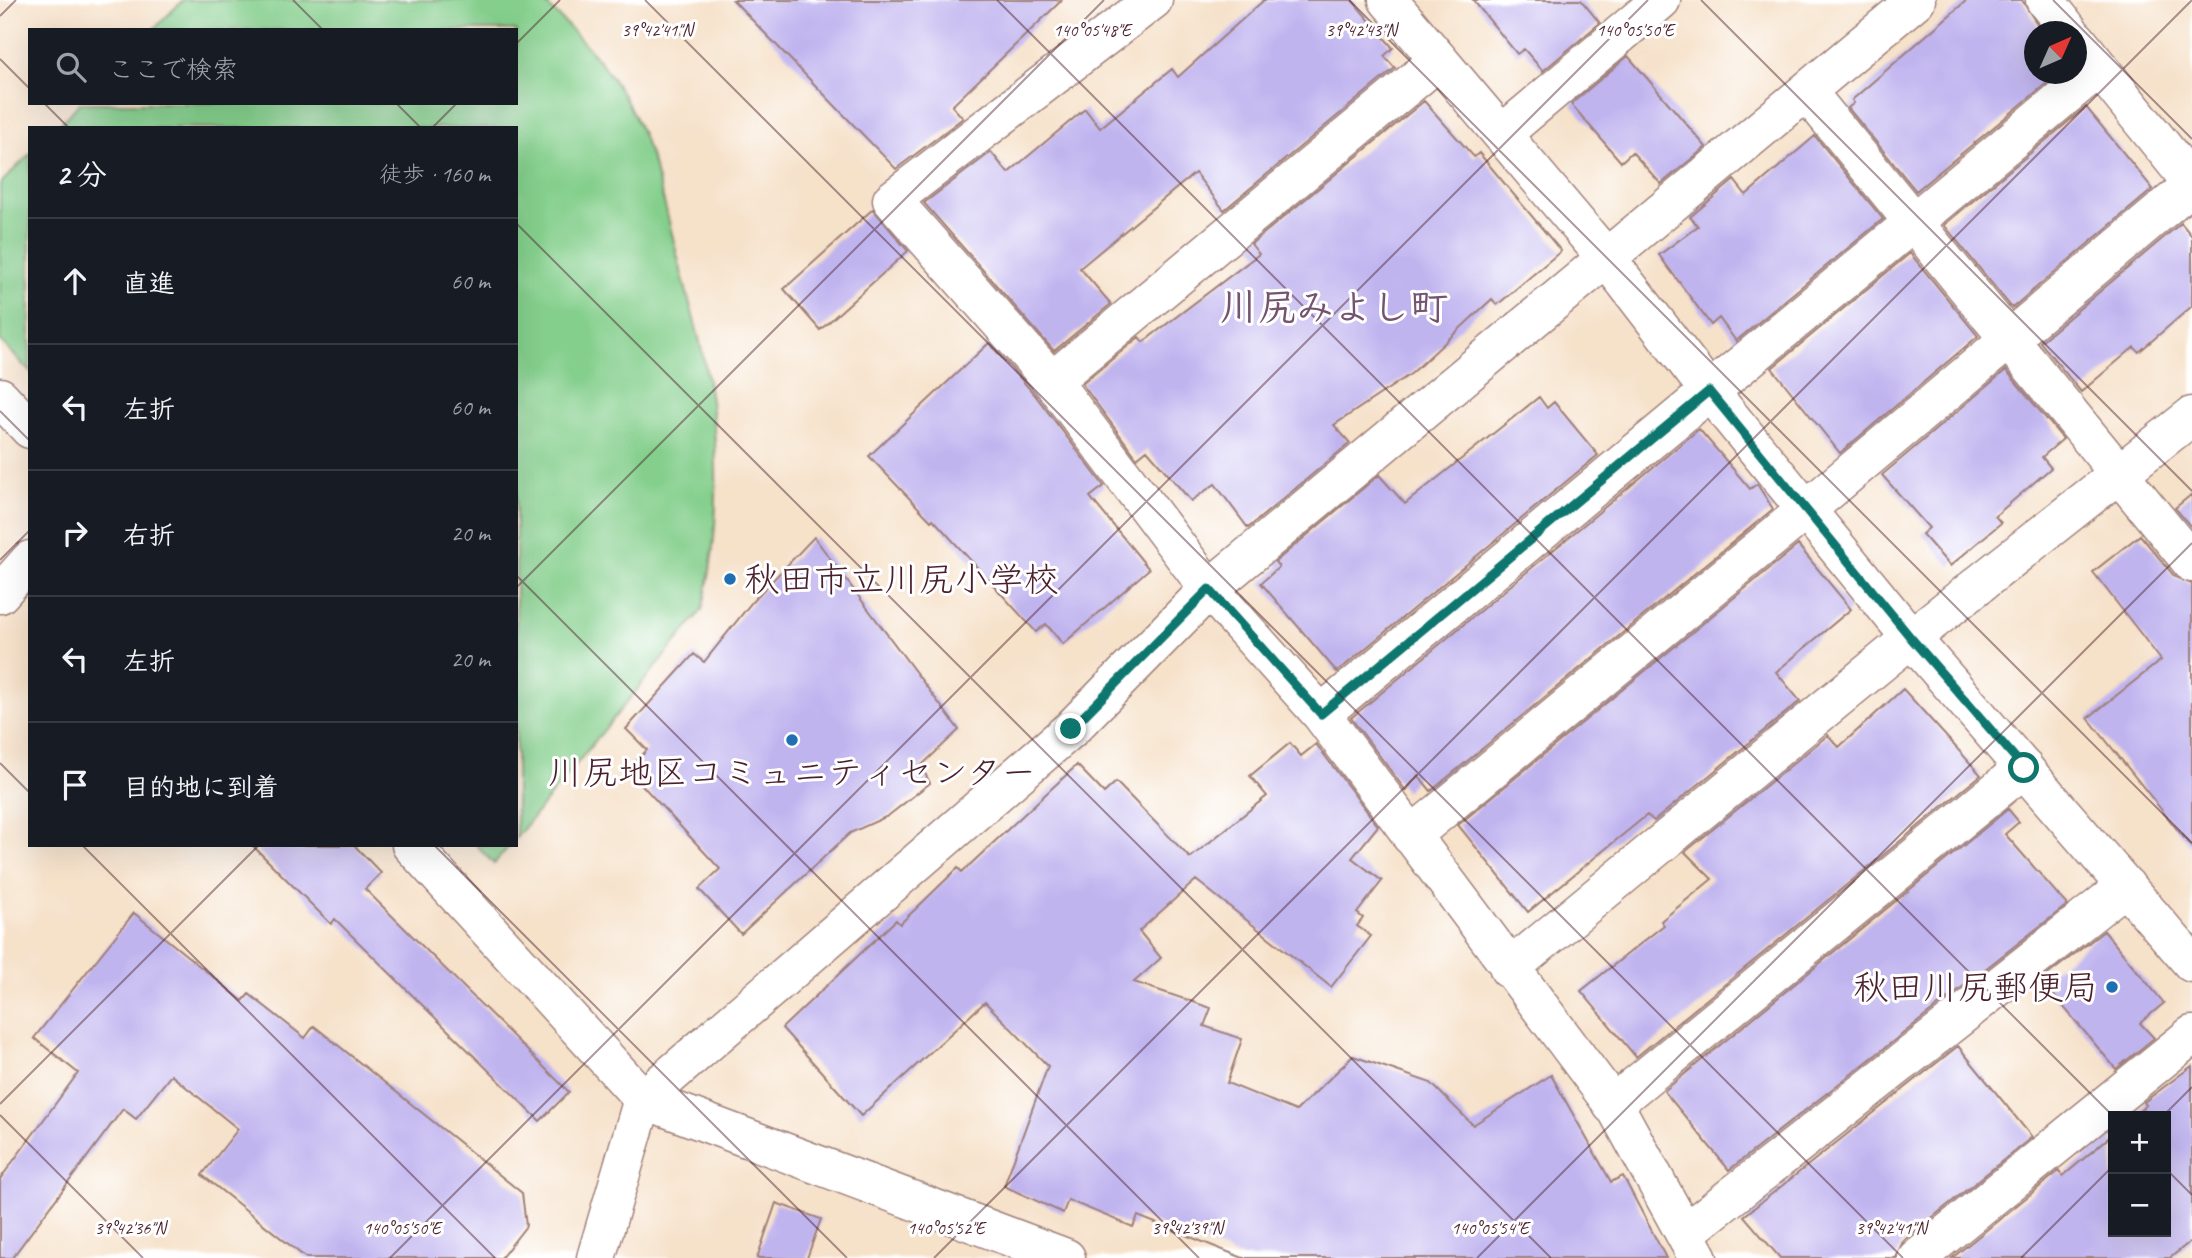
<!DOCTYPE html>
<html lang="ja">
<head>
<meta charset="utf-8">
<style>
  body { margin:0; font-family:Caveat,"Klee One",sans-serif; background:#242831; color:#f1f3f6 }
  .controls { position:absolute; right:21px; bottom:21px; display:grid; overflow:hidden; border-radius:0px; box-shadow:0 7px 28px #0002 }
  .controls button { width:63px; height:63px; display:grid; place-items:center; padding:0; border:0; border-bottom:2px solid #363941; background:#171b24; color:#f1f3f6; font:35px sans-serif }
  .compass { position:absolute; left:2024px; top:21px; width:63px; height:63px; border-radius:50%; background:#171b24; box-shadow:0 7px 28px #0002; rotate:45deg }
  .stop { position:absolute; width:21px; height:21px; margin:-16px; border:5px solid #0f766e; border-radius:50%; background:#fff }
  .stop.end { background:#0f766e; border-color:#fff; box-shadow:0 2px 7px #0008 }
  .list { margin:0; padding:0; list-style:none }
  h2 { display:flex; justify-content:space-between; align-items:center; height:91px; margin:0; padding:0 28px; font-size:30px }
  h2 small { font-size:23px; font-weight:400; color:#9ea1a6 }
  .list li { display:grid; grid-template-columns:46px 1fr auto; gap:21px; align-items:center; box-sizing:border-box; height:126px; padding:0 28px; border-top:2px solid #363941 }
  .list b { display:block; font-size:26px; white-space:nowrap }
  .list em { font-size:23px; font-style:normal; color:#9ea1a6 }
  .icon { flex:none; width:38px; height:38px; fill:none; stroke:currentColor; stroke-width:2; stroke-linecap:round; stroke-linejoin:round }
  .map { position:relative; flex:none; width:2192px; height:1258px; overflow:hidden }
  .search { position:absolute; background:#171b24; box-shadow:0 7px 28px #0002; left:28px; top:28px; width:490px; height:77px; display:flex; align-items:center; gap:18px; box-sizing:border-box; padding:0 24px; border-radius:0px; color:#9ea1a6; font-size:26px }
  .panel { position:absolute; background:#171b24; box-shadow:0 7px 28px #0002; left:28px; top:126px; width:490px; height:721px; border-radius:0px }
  .map>svg:first-child { display:block }
  .green { fill:#84cf8c; stroke:#67775c; stroke-width:2 }
  .building { fill:#c0b4ef }
  .lines { fill:none; stroke-linecap:round; stroke-linejoin:round }
  .minor-casing { stroke:#a0807a; stroke-width:41 }
  .minor { stroke:#fff; stroke-width:38 }
  .route { stroke:#0f766e; stroke-width:9 }
  .ticks { fill:none; stroke:#4a1f2b; stroke-width:2; stroke-opacity:0.45 }
  .poi-dot { fill:#1f6fb2; stroke:#fff; stroke-width:2.5 }
  .labels { text-anchor:middle; dominant-baseline:central; stroke-width:6; stroke-linejoin:round; paint-order:stroke }
  .poi-label { font-size:35px; fill:#4a1f2b; stroke:#fff; text-anchor:start }
  .quarter-label { font-size:38px; font-weight:bold; fill:#735370; stroke:#fff }
  .ticks-label { font-size:18px; text-anchor:middle; fill:#4a1f2b; stroke:#fff; stroke-width:6; stroke-linejoin:round; paint-order:stroke }
</style>
</head>
<body>
<div class="map">
<svg width="2192" height="1258" viewBox="0 0 2192 1258">
  <rect width="100%" height="100%" fill="#fff"/>
  <filter id="ink" filterUnits="userSpaceOnUse"><feTurbulence type="fractalNoise" baseFrequency=".0143" numOctaves="2"/><feDisplacementMap in="SourceGraphic" scale="14" xChannelSelector="R" yChannelSelector="G"/><feConvolveMatrix kernelMatrix="1 2 1 2 8 2 1 2 1" color-interpolation-filters="sRGB"/></filter>
  <filter id="wash" filterUnits="userSpaceOnUse"><feTurbulence type="fractalNoise" baseFrequency=".00686" numOctaves="4" result="noise"/><feDisplacementMap in="SourceGraphic" scale="28" xChannelSelector="R" yChannelSelector="G"/><feGaussianBlur stdDeviation="1.57" result="paint"/><feColorMatrix in="noise" values="0 0 0 0 0 0 0 0 0 0 0 0 0 0 0 0 0 1.4 0 .05"/><feComposite in="paint" operator="in"/></filter>
  <g filter="url(#wash)">
    <rect width="100%" height="100%" fill="#f6e1c9"/>
    <path class="green" d="M183,0H542C578,36 604,60 629,106C654,153 665,207 678,258C685,289 695,320 702,351C720,430 722,531 702,610L516,838V128H56L80,103H516V30H153Z
      M30,154V372L0,340V184Z
      M476,845H510L494,864Z"/>
    <g id="blocks">
      <path class="building" d="M733,0H1062L952,106L963,118L896,169Z
        M1264,0H1352L1393,48L1384,56L1395,68L1224,210L1195,173L1080,268L1111,304L1054,351L924,203L991,152L1008,173L1085,109L1100,128L1172,69L1178,77Z
        M1473,0H1581L1600,23L1543,71L1524,49L1517,54Z
        M1967,0H2022L2042,32H2034V74H2058L1916,191L1848,108L1854,103L1852,100Z
        M1628,56L1706,147L1661,184L1632,152L1621,162L1571,104Z
        M1424,101L1474,157L1479,153L1561,251L1497,305L1492,299L1412,373L1334,425L1350,443L1248,528L1215,484L1191,501L1147,450L1137,458L1082,384L1139,337L1143,342L1259,254L1251,244Z
        M2086,107L2153,189L2012,308L1944,225Z
        M1815,136L1883,219L1736,341L1719,318L1711,325L1659,255L1698,226L1690,217L1734,180L1746,195Z
        M873,209L908,251L820,330L784,289Z
        M2181,223L2192,236V306L2139,352L2134,347L2081,392L2040,342Z
        M1910,253L1978,336L1840,453L1772,368Z
        M989,343L1035,395L1104,486L1090,497L1149,569L1063,644L1046,624L1036,632L933,519L931,521L869,456Z
        M2006,370L2063,439L2042,457L2051,468L1995,516L2001,523L1950,566L1922,534L1929,528L1882,475Z
        M1539,397L1547,408L1554,402L1598,455L1337,672L1261,583L1279,567L1275,562L1379,475L1405,504Z
        M1699,429L1750,489L1757,484L1773,509L1431,791L1418,775L1406,791L1351,718Z
        M2192,494V528L2175,508Z
        M2140,535L2175,577L2192,584V848L2088,718L2161,660L2093,572Z
        M814,537L959,730L921,766L930,783L888,816L850,833L741,934L699,889L720,869L628,770L647,750L626,729L694,654L704,662L752,602Z
        M1798,545L1851,609L1776,672L1800,701L1654,821L1647,815L1528,912L1458,825Z
        M1903,689L1981,775L1636,1057L1581,991L1664,925L1661,921L1712,879L1685,852L1828,735L1839,747Z
        M1290,743L1301,756L1316,744L1378,826L1352,858L1382,881L1357,913L1363,918L1357,926L1371,936L1331,987L1196,880L1139,931L1161,958L1134,982L1211,1008L1204,1026L1242,1039L1227,1083L1296,1111L1353,1056L1431,1083L1473,1125L1551,1075L1611,1182L1623,1176L1666,1258H1243L1138,1216L1133,1227L1068,1200L1063,1213L1004,1186L1048,1066L985,1002L861,1116L782,1028L896,920L900,924L958,868L962,872L1077,765L1104,793L1116,782L1190,858L1267,796L1250,776Z
        M2008,809L2019,822L2005,834L2067,905L1729,1170L1664,1091Z
        M252,845H354L381,873L365,889L569,1092L540,1121L335,919L331,924Z
        M134,913L243,1001L249,994L305,1038L314,1026L522,1193L526,1226L501,1258H306L202,1175L238,1129L171,1075L136,1119L123,1109L12,1258H0V1179L78,1073L34,1038Z
        M2104,931L2164,1003L2140,1023L2154,1038L2116,1069L2041,980Z
        M1958,1046L2032,1137L1903,1241L1896,1258H1780L1744,1216Z
        M2192,1066V1240L2170,1258H1952L2059,1171L2063,1176L2113,1134V1232H2166V1116H2134L2146,1105L2144,1102Z
        M776,1203L821,1219L807,1258H757Z"/>
    </g>
  </g>
  <g filter="url(#ink)">
    <use href="#blocks" fill-opacity="0" stroke="#a0807a" stroke-width="2"/>
    <g class="lines">
      <g class="minor-casing">
        <path id="minor" d="M1153,0L892,200L1052,381L1209,589L1321,714L1617,1110L1698,1258
          M1388,0L1608,260L1709,391L1911,638L2192,963
          M2045,0L2070,32
          M2076,39L2192,183
          M1807,92L2192,563
          M1502,134L1661,0
          M1052,381L1439,60
          M0,397L30,429
          M0,594L30,560
          M1321,714L2099,68
          M1411,836L1806,510L2192,185
          M411,845L643,1099L1066,1258
          M1509,969L1911,638L2192,416
          M1612,1105L2024,768
          M1685,1233L2126,886
          M596,1258L643,1099L1071,729L1209,589L1916,0
          M1917,1258L2192,1035"/>
      </g>
      <use href="#minor" class="minor"/>
    </g>
  </g>
  <g class="lines" filter="url(#ink)">
    <path class="route" d="M1071,729L1209,589L1321,714L1709,391L1911,638L2024,768"/>
  </g>
  <path class="ticks" d="M293,0L323,30M645,0L1903,1258M997,0L2113,1116M1349,0L2192,843M1701,0L2192,491M2053,0L2192,139M0,16L16,0M516,44L560,0M0,59L30,89M44,103L69,128M396,103L421,128M432,128L457,103M516,223L1551,1258M0,411L30,441M0,560L30,530M516,575L1199,1258M516,588L1104,0M0,763L30,793M82,845L495,1258M434,845L847,1258M0,1104L259,845M0,1115L143,1258M2163,1116L2192,1087M2166,1169L2192,1195M390,1258L1648,0M934,1258L2192,0M1477,1258L2192,543M2021,1258L2113,1166"/>
  <g class="poi-dot">
    <circle cx="730" cy="579" r="7"/>
    <circle cx="792" cy="740" r="7"/>
    <circle cx="2112" cy="987" r="7"/>
  </g>
  <g class="labels">
    <g class="poi-label">
      <text x="744" y="579">秋田市立川尻小学校</text>
      <text x="792" y="772" text-anchor="middle">川尻地区コミュニティセンター</text>
      <text x="2098" y="987" text-anchor="end">秋田川尻郵便局</text>
    </g>
    <g class="quarter-label">
      <text x="1334" y="307">川尻みよし町</text>
    </g>
  </g>
  <g class="ticks-label">
    <text x="657" y="36">39°42'41"N</text>
    <text x="1092" y="36">140°05'48"E</text>
    <text x="1361" y="36">39°42'43"N</text>
    <text x="1635" y="36">140°05'50"E</text>
    <text x="402" y="1234">140°05'50"E</text>
    <text x="946" y="1234">140°05'52"E</text>
    <text x="1490" y="1234">140°05'54"E</text>
    <text x="130" y="1234">39°42'36"N</text>
    <text x="1187" y="1234">39°42'39"N</text>
    <text x="1891" y="1234">39°42'41"N</text>
  </g>
</svg>
<div class="controls">
<button>+</button>
<button>−</button>
</div>
<svg class="compass" viewBox="-18 -18 36 36"><path d="M0-13l5 13h-10z" fill="#e53935"/><path d="M0 13l5-13h-10z" fill="#9ea1a6"/></svg>
<div class="stop" style="left:2024px;top:768px"></div>
<div class="stop end" style="left:1071px;top:729px"></div>
<div class="search"><svg class="icon" aria-label="search" viewBox="0 0 24 24"><circle cx="10" cy="10" r="6"/><path d="M15 15l6 6"/></svg>ここで検索</div>
<section class="panel">
<h2>2 分<small>徒歩 · 160 m</small></h2>
<ul class="list">
<li><svg class="icon" aria-label="ahead" viewBox="0 0 24 24"><path d="M12 20V5M6 11l6-6 6 6"/></svg><div><b>直進</b></div><em>60 m</em></li>
<li><svg class="icon" aria-label="left" viewBox="0 0 24 24"><path d="M17 20v-9H6M10 6l-5 5 5 5"/></svg><div><b>左折</b></div><em>60 m</em></li>
<li><svg class="icon" aria-label="right" viewBox="0 0 24 24"><path d="M7 20v-9h11M14 6l5 5-5 5"/></svg><div><b>右折</b></div><em>20 m</em></li>
<li><svg class="icon" aria-label="left" viewBox="0 0 24 24"><path d="M17 20v-9H6M10 6l-5 5 5 5"/></svg><div><b>左折</b></div><em>20 m</em></li>
<li><svg class="icon" aria-label="arrive" viewBox="0 0 24 24"><path d="M6 21V4h12l-3 4 3 4H6"/></svg><div><b>目的地に到着</b></div></li>
</ul>
</section>
</div>
</body>
</html>
